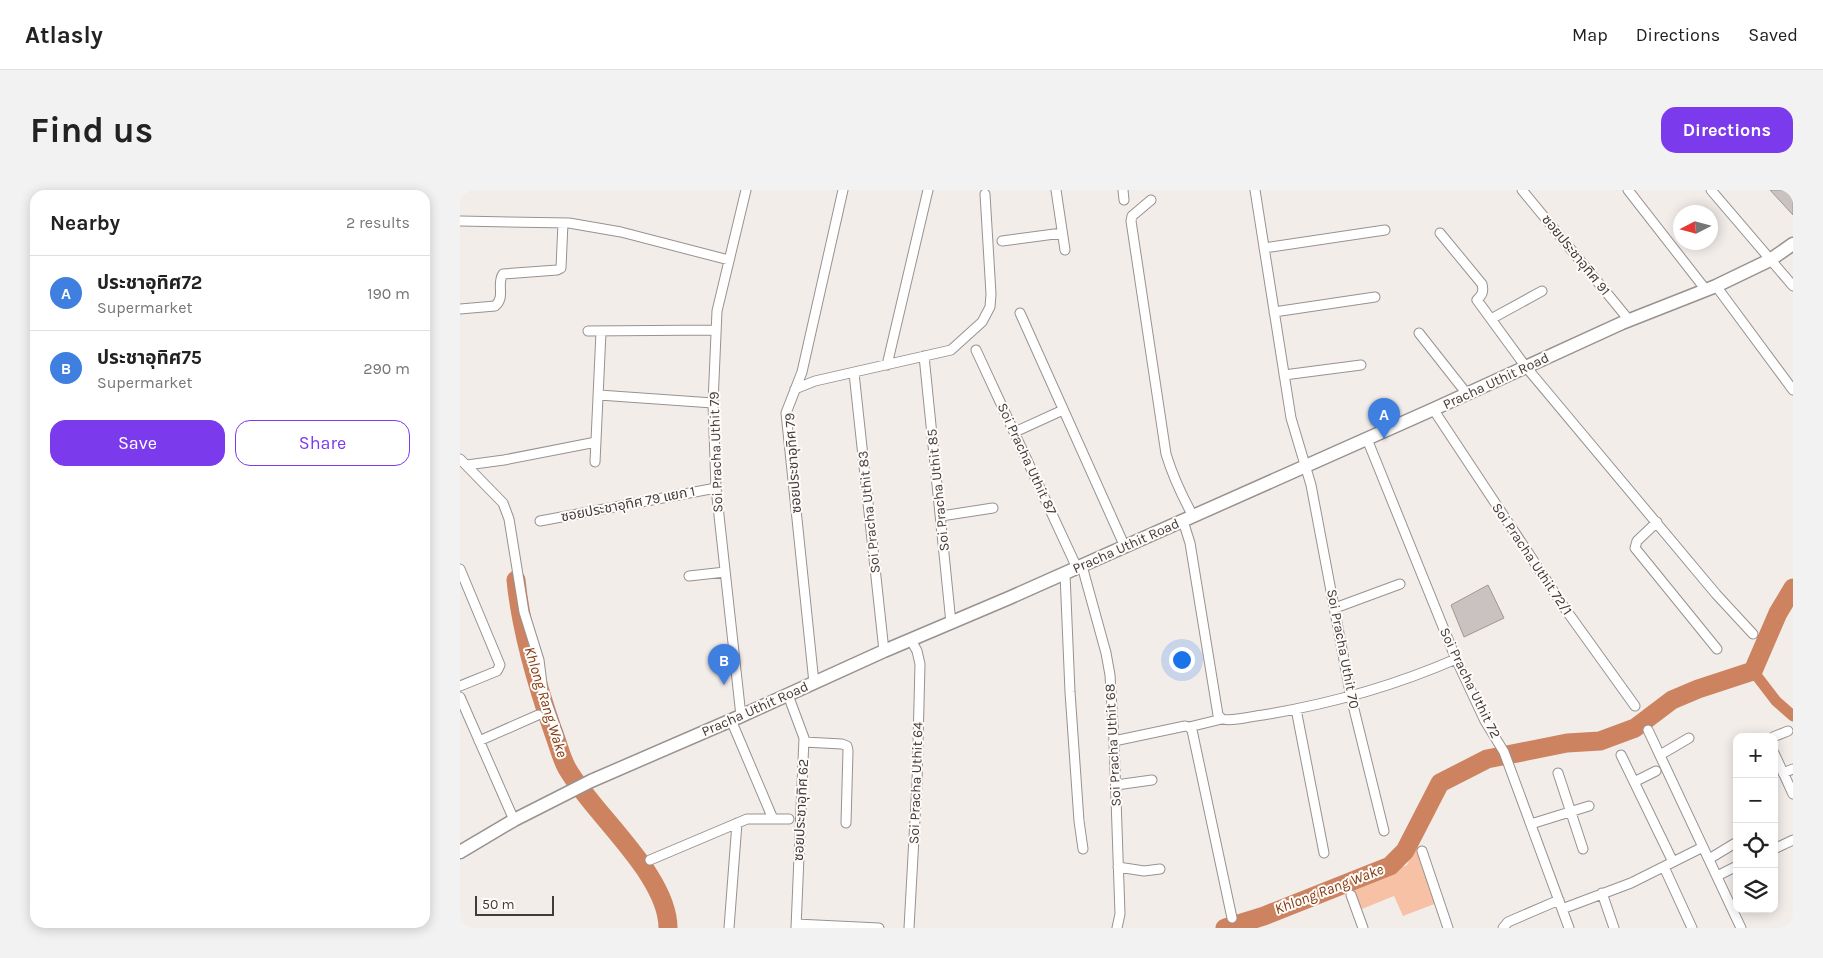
<!DOCTYPE html>
<html lang="en">
<head>
<meta charset="utf-8">
<style>
  body { margin:0; font-family:Karla,"Noto Sans Thai",sans-serif; background:#f2f2f2; color:#222 }
  .controls { position:absolute; right:15px; bottom:15px; display:grid; overflow:hidden; border-radius:10px; box-shadow:0 2px 12px #0003 }
  .controls button { width:45px; height:45px; display:grid; place-items:center; padding:0; border:0; border-bottom:1px solid #e0e0e0; background:#fff; color:#222; font:25px sans-serif }
  .compass { position:absolute; left:1213px; top:15px; width:45px; height:45px; border-radius:50%; background:#fff; box-shadow:0 2px 12px #0003; rotate:264deg }
  .scale { position:absolute; left:15px; bottom:12px; width:79px; box-sizing:border-box; padding-left:5px; border:2px solid #3f3c3b; border-top:0; font-size:14px; line-height:18px; white-space:nowrap; color:#3f3c3b; -webkit-text-stroke:4px #fffbf9; paint-order:stroke }
  .you { position:absolute; left:721px; top:469px; width:18px; height:18px; margin:-12px; border:4px solid #fff; border-radius:50%; background:#1a73e8; box-shadow:0 0 0 8px #1a73e833 }
  .badge { display:grid; place-items:center; width:32px; height:32px; border-radius:50%; background:#7c3aed; color:#fff; font-size:16px; font-weight:700 }
  .pin { position:absolute; translate:-50% -41px; filter:drop-shadow(0 1px 2px #0008) }
  .pin::after { content:''; position:absolute; top:26px; width:18px; height:15px; background:inherit; clip-path:polygon(0 0,100% 0,50% 100%) }
  .list { margin:0; padding:0; list-style:none }
  h2 { display:flex; justify-content:space-between; align-items:center; height:65px; margin:0; padding:0 20px; font-size:21px }
  h2 small { font-size:16px; font-weight:400; color:#767676 }
  .list li { display:grid; grid-template-columns:32px 1fr auto; gap:15px; align-items:center; box-sizing:border-box; height:75px; padding:0 20px; border-top:1px solid #e0e0e0 }
  .list b { display:block; font-size:19px; white-space:nowrap }
  .list p { margin:0; font-size:16px; white-space:nowrap; color:#767676 }
  .list em { font-size:16px; font-style:normal; color:#767676 }
  .actions { display:flex; gap:10px; padding:15px 20px }
  .actions a { flex:1; padding:11px 0; border:1px solid #7c3aed; border-radius:15px; text-align:center; font-size:18px; color:#7c3aed }
  .actions .main { background:#7c3aed; color:#fff }
  .icon { flex:none; width:28px; height:28px; fill:none; stroke:currentColor; stroke-width:2; stroke-linecap:round; stroke-linejoin:round }
  .map { position:relative; flex:none; width:1333px; height:738px; overflow:hidden; border-radius:15px }
  header { display:flex; align-items:center; gap:30px; box-sizing:border-box; height:70px; padding:0 25px; background:#fff; border-bottom:1px solid #e0e0e0 }
  header strong { font-size:24px }
  nav { display:flex; gap:28px; margin-inline-start:auto; font-size:18px }
  .intro { display:flex; align-items:center; justify-content:space-between; box-sizing:border-box; height:120px; padding:0 30px }
  h1 { margin:0; font-size:35px }
  .button { padding:12px 22px; border-radius:15px; background:#7c3aed; color:#fff; font-size:18px; font-weight:700 }
  main { display:flex; gap:30px; padding:0 30px }
  aside { flex:1; background:#fff; border-radius:15px; box-shadow:0 2px 12px #0003 }
  .map>svg:first-child { display:block }
  .green { fill:#f7c1a6 }
  .lines { fill:none; stroke-linecap:round; stroke-linejoin:round }
  .canal { stroke:#cd835f; stroke-width:11 }
  .river { stroke:#cd835f; stroke-width:19 }
  .building { fill:#c9c2c0; stroke:#9e9895 }
  .street-casing { stroke:#989290; stroke-width:11 }
  .secondary-casing { stroke:#989290; stroke-width:15 }
  .street { stroke:#fff; stroke-width:9 }
  .secondary { stroke:#fff; stroke-width:12 }
  .labels { text-anchor:middle; dominant-baseline:central; stroke-width:4; stroke-linejoin:round; paint-order:stroke }
  .street-label { font-size:14px; fill:#3f3c3b; stroke:#fffbf9 }
  .water-label { font-size:15px; font-style:italic; fill:#7e3a12; stroke:#fffbf9 }
</style>
</head>
<body>
<header>
<strong>Atlasly</strong>
<nav><a>Map</a><a>Directions</a><a>Saved</a></nav>
</header>
<div class="intro"><h1>Find us</h1><a class="button">Directions</a></div>
<main>
<aside>
<h2>Nearby<small>2 results</small></h2>
<ul class="list">
<li><span class="badge" style="background:#3f7fe0">A</span><div><b>ประชาอุทิศ72</b><p>Supermarket</p></div><em>190 m</em></li>
<li><span class="badge" style="background:#3f7fe0">B</span><div><b>ประชาอุทิศ75</b><p>Supermarket</p></div><em>290 m</em></li>
</ul>
<div class="actions"><a class="main">Save</a><a>Share</a></div>
</aside>
<div class="map">
<svg width="1333" height="738" viewBox="0 0 1333 738">
  <rect width="100%" height="100%" fill="#f3edea"/>
  <path class="green" d="M957,654L977,713L943,726L934,706L902,719L892,699L947,675Z"/>
  <g class="lines">
    <path class="canal" d="M1293,481L1316,511L1333,526"/>
    <path class="river" d="M56,390C61,441 76,492 93,541C98,553 101,569 108,580C135,626 208,685 208,738
      M765,738L804,726L930,676L945,661L980,593L1027,569L1107,553L1140,551L1175,538L1212,510L1238,499L1293,481L1318,423L1333,398"/>
  </g>
  <path class="building" d="M1310,0H1333V25Z
    M1028,395L1044,428L1004,447L991,415Z"/>
  <g class="lines">
    <g class="street-casing">
      <path id="street" d="M596,0L605,60
        M663,0L664,10
        M795,0L831,228L851,295L891,507L924,641
        M1062,0L1169,130
        M1168,0L1246,100
        M1251,0L1333,96
        M691,10L672,26L671,31L706,264C713,287 722,306 733,326
        M0,31L109,33L161,42L269,70
        M980,43L1022,94C1024,102 1022,105 1017,110L1066,177L1256,404L1293,444
        M542,51L602,43
        M804,58L925,40
        M1256,96L1333,200
        M0,119L35,116C46,107 36,94 43,84L97,80L101,78L103,33
        M814,122L915,107
        M560,123L665,357
        M1031,129L1082,101
        M128,141L255,140
        M959,143L1007,204
        M516,160L617,378
        M464,166L491,433
        M427,175L468,0
        M394,183L424,461
        M824,185L901,175
        M335,199L355,191L491,160L522,132L530,117L531,104L525,4
        M139,205L253,213
        M973,219L1106,420L1175,516
        M555,242L603,220
        M907,249L996,469L1025,531L1044,562L1109,738
        M0,269L43,313L49,329L64,422L79,470L83,502L99,547
        M135,272L141,142
        M7,275L44,270L136,252
        M481,326L533,318
        M80,331L256,298
        M723,331L730,353L758,525L762,529C773,532 791,526 803,525C870,514 934,496 996,469
        M1197,332L1177,351L1175,358L1257,459
        M622,376L646,463L650,485L654,551L660,724L657,738
        M0,379L40,475L37,481L0,496
        M605,384L610,502L619,631L623,659
        M229,386L265,382
        M875,418L940,394
        M354,493L326,223L342,182L383,0
        M328,505L344,548L336,738
        M0,507L54,630
        M836,519L864,663
        M281,526L256,298L253,213L257,121L286,0
        M271,530L313,629
        M729,537L762,529
        M1188,540L1281,738
        M1313,547L1328,541
        M19,551L78,525
        M654,551L725,536L729,537L732,540L772,728
        M344,552L382,554L387,556L388,561L386,633
        M1314,563L1333,604
        M1161,565L1213,672
        M1200,565L1229,548
        M1098,583L1123,659
        M1323,583L1333,579
        M1174,592L1196,581
        M656,595L692,590
        M1071,634L1129,616
        M1314,659L1333,650
        M962,661L988,738
        M1249,669L1277,652
        M190,670L287,629H329
        M658,677L684,681L700,679
        M1204,677L1232,738
        M1257,686L1277,676
        M1142,703L1154,738
        M891,705L903,738
        M1102,719L1171,693L1243,657
        M336,734L419,738
        M269,738L277,633
        M449,738L457,593L460,474L457,461L451,450
        M1043,738L1048,732L1099,710"/>
    </g>
    <g class="secondary-casing">
      <path id="secondary" d="M0,662L54,630L131,591L281,526L424,461L549,408L976,218L1162,133L1256,96L1310,70L1333,54"/>
    </g>
    <use href="#street" class="street"/>
    <use href="#secondary" class="secondary"/>
  </g>
  <g class="labels">
    <g class="street-label">
      <text transform="translate(1116 65) rotate(51)">ซอยประชาอุทิศ 91</text>
      <text transform="translate(1036 191) rotate(-25)">Pracha Uthit Road</text>
      <text transform="translate(256 262) rotate(-92)">Soi Pracha Uthit 79</text>
      <text transform="translate(567 269) rotate(65)">Soi Pracha Uthit 87</text>
      <text transform="translate(333 273) rotate(-94)">ซอยประชาอุทิศ 79</text>
      <text transform="translate(478 300) rotate(-96)">Soi Pracha Uthit 85</text>
      <text transform="translate(168 314) rotate(-11)">ซอยประชาอุทิศ 79 แยก 1</text>
      <text transform="translate(409 322) rotate(-96)">Soi Pracha Uthit 83</text>
      <text transform="translate(666 356) rotate(-24)">Pracha Uthit Road</text>
      <text transform="translate(1072 369) rotate(56)">Soi Pracha Uthit 72/1</text>
      <text transform="translate(883 459) rotate(79)">Soi Pracha Uthit 70</text>
      <text transform="translate(1010 493) rotate(64)">Soi Pracha Uthit 72</text>
      <text transform="translate(295 519) rotate(-24)">Pracha Uthit Road</text>
      <text transform="translate(653 555) rotate(-93)">Soi Pracha Uthit 68</text>
      <text transform="translate(456 593) rotate(-88)">Soi Pracha Uthit 64</text>
      <text transform="translate(341 620) rotate(-87)">ซอยประชาอุทิศ 62</text>
    </g>
    <g class="water-label">
      <text transform="translate(86 512) rotate(73)">Khlong Rang Wake</text>
      <text transform="translate(869 699) rotate(-21)">Khlong Rang Wake</text>
    </g>
  </g>
</svg>
<div class="controls">
<button>+</button>
<button>−</button>
<button><svg class="icon" aria-label="locate" viewBox="0 0 24 24"><circle cx="12" cy="12" r="6"/><path d="M12 2v4M12 18v4M2 12h4M18 12h4"/></svg></button>
<button><svg class="icon" aria-label="layers" viewBox="0 0 24 24"><path d="M12 4l9 5-9 5-9-5zM3 14l9 5 9-5"/></svg></button>
</div>
<svg class="compass" viewBox="-18 -18 36 36"><path d="M0-13l5 13h-10z" fill="#e53935"/><path d="M0 13l5-13h-10z" fill="#767676"/></svg>
<div class="scale">50 m</div>
<div class="you"></div>
<div class="pin badge" style="left:924px;top:249px;background:#3f7fe0">A</div>
<div class="pin badge" style="left:264px;top:495px;background:#3f7fe0">B</div>
</div>
</main>
</body>
</html>
